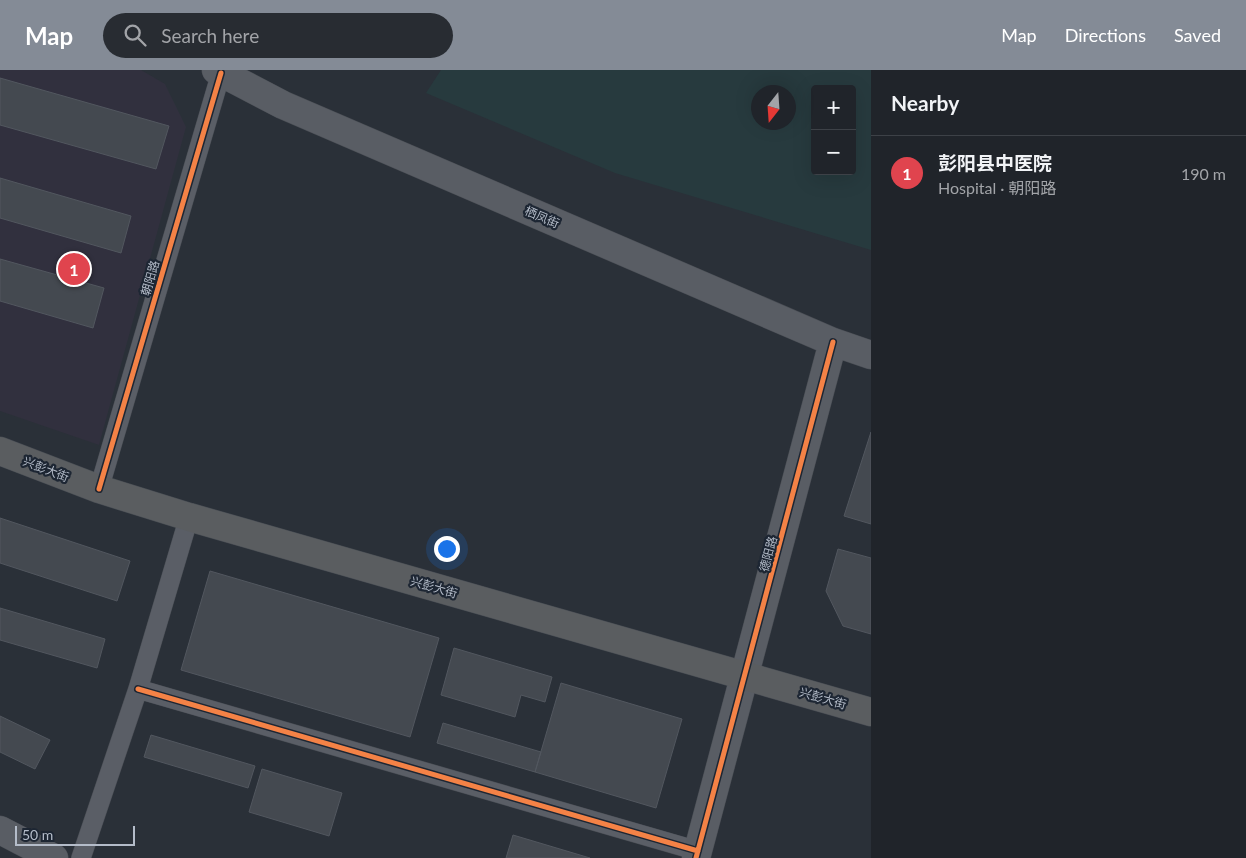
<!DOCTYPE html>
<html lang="en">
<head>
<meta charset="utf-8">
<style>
  body { margin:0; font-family:Lato,"Noto Sans SC",sans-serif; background:#282c32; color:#f1f3f6 }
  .controls { position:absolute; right:15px; top:15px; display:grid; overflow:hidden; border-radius:5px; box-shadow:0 5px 20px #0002 }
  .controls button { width:45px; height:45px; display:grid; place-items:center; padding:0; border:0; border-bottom:1px solid #3d4147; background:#20242a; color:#f1f3f6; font:25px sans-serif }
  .compass { position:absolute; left:751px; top:15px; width:45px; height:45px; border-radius:50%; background:#20242a; box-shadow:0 5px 20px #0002; rotate:197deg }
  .scale { position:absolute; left:15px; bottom:12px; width:120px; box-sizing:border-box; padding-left:5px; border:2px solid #b4bcc9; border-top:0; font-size:14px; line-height:18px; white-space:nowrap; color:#b4bcc9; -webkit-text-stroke:4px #1d2633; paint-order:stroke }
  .you { position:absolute; left:446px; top:478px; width:18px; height:18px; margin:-12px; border:4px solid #fff; border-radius:50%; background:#1a73e8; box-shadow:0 0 0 8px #1a73e833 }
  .badge { display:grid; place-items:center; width:32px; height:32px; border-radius:50%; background:#848b96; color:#fff; font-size:16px; font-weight:700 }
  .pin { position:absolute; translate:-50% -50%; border:2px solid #fff; box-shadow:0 1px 5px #0006 }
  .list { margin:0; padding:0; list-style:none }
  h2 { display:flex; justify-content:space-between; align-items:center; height:65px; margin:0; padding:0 20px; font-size:21px }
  h2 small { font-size:16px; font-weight:400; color:#a2a4a8 }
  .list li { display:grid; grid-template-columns:32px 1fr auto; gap:15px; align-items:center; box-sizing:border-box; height:75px; padding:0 20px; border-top:1px solid #3d4147 }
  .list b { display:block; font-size:19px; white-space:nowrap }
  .list p { margin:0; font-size:16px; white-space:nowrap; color:#a2a4a8 }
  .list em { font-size:16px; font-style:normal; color:#a2a4a8 }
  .icon { flex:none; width:28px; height:28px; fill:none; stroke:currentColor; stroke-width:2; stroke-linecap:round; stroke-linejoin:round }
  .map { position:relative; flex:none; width:871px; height:788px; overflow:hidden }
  header { display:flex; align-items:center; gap:30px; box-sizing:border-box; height:70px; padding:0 25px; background:#848b96; color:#fff }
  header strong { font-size:24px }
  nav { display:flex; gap:28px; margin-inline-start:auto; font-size:18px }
  .search { width:350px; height:45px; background:#282c32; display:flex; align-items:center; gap:12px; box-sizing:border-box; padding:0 18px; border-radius:28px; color:#a2a4a8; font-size:19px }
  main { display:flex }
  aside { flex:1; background:#20242a }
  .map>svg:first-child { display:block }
  .medical { fill:#31303e }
  .green { fill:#273a3e; fill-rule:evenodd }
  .building { fill:#444950; stroke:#52575f }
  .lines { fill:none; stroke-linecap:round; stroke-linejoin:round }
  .street-casing { stroke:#484c53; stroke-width:20 }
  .secondary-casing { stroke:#484c53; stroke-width:29 }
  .highway-casing { stroke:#474c53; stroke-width:29 }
  .street { stroke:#5a5e66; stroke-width:19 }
  .secondary { stroke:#595d64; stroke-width:28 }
  .highway { stroke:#5a5d60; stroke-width:28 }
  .cycleway-casing { stroke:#1d2633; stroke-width:8 }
  .cycleway { stroke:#f48246; stroke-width:5 }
  .labels { text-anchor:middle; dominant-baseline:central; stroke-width:4.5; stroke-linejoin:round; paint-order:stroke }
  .street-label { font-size:12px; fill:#b4bcc9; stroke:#1d2633 }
</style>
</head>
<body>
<header>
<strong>Map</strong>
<div class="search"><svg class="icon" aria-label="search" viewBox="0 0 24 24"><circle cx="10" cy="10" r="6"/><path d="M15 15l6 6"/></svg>Search here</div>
<nav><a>Map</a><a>Directions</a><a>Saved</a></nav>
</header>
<main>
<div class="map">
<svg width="871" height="788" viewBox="0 0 871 788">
  <rect width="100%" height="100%" fill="#2a3038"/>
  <path class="medical" d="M0,0H141L165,14L186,57L99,375L0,341Z"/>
  <path class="green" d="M441,0H871V180L615,103L426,23ZM815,19H852V101H815ZM758,22H788V52H758Z"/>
  <path class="building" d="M0,8L169,56L156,99L0,55Z
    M0,108L131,146L121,183L0,148Z
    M0,189L104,218L93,258L0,231Z
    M871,362V454L844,446Z
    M0,448L130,491L117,531L0,493Z
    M838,479L871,488V564L843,556L826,521Z
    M210,501L439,568L410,667L181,600Z
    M0,538L105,569L97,598L0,570Z
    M454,578L552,607L545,632L521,625L515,647L441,625Z
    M561,613L682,649L656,738L535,702Z
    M0,646L50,670L35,699L0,682Z
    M443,653L541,682L535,702L437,673Z
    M151,665L255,696L248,718L144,687Z
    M262,699L342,723L329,766L249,742Z
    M513,765L590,788H506Z"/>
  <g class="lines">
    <g class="street-casing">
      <path id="street" d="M99,419L221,3
        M138,619L698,781
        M81,788L138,619L189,447"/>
    </g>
    <g class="secondary-casing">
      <path id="secondary" d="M216,0L283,35L833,272L871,285
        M0,760L54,788
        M696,788L833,272"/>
    </g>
    <g class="highway-casing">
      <path id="highway" d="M0,381L99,419L189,447L871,642"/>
    </g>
    <use href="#street" class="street"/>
    <use href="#secondary" class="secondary"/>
    <use href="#highway" class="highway"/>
    <g class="cycleway-casing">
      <path id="cycleway" d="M99,419L221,3
        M138,619L698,781
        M696,788L833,272"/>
    </g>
    <use href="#cycleway" class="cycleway"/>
  </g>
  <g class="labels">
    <g class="street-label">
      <text transform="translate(542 147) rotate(23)">栖凤街</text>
      <text transform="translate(150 208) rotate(-74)">朝阳路</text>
      <text transform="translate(46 399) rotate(21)">兴彭大街</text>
      <text transform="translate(768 484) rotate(-75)">德阳路</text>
      <text transform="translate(434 517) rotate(16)">兴彭大街</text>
      <text transform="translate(823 628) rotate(16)">兴彭大街</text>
    </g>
  </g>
</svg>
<div class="controls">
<button>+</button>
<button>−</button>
</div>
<svg class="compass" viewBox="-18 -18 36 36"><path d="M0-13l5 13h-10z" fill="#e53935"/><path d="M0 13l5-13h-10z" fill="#a2a4a8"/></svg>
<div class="scale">50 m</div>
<div class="you"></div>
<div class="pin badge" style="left:74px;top:199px;background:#e0444e">1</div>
</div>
<aside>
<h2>Nearby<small></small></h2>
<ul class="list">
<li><span class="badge" style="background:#e0444e">1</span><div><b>彭阳县中医院</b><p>Hospital · 朝阳路</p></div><em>190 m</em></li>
</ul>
</aside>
</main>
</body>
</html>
